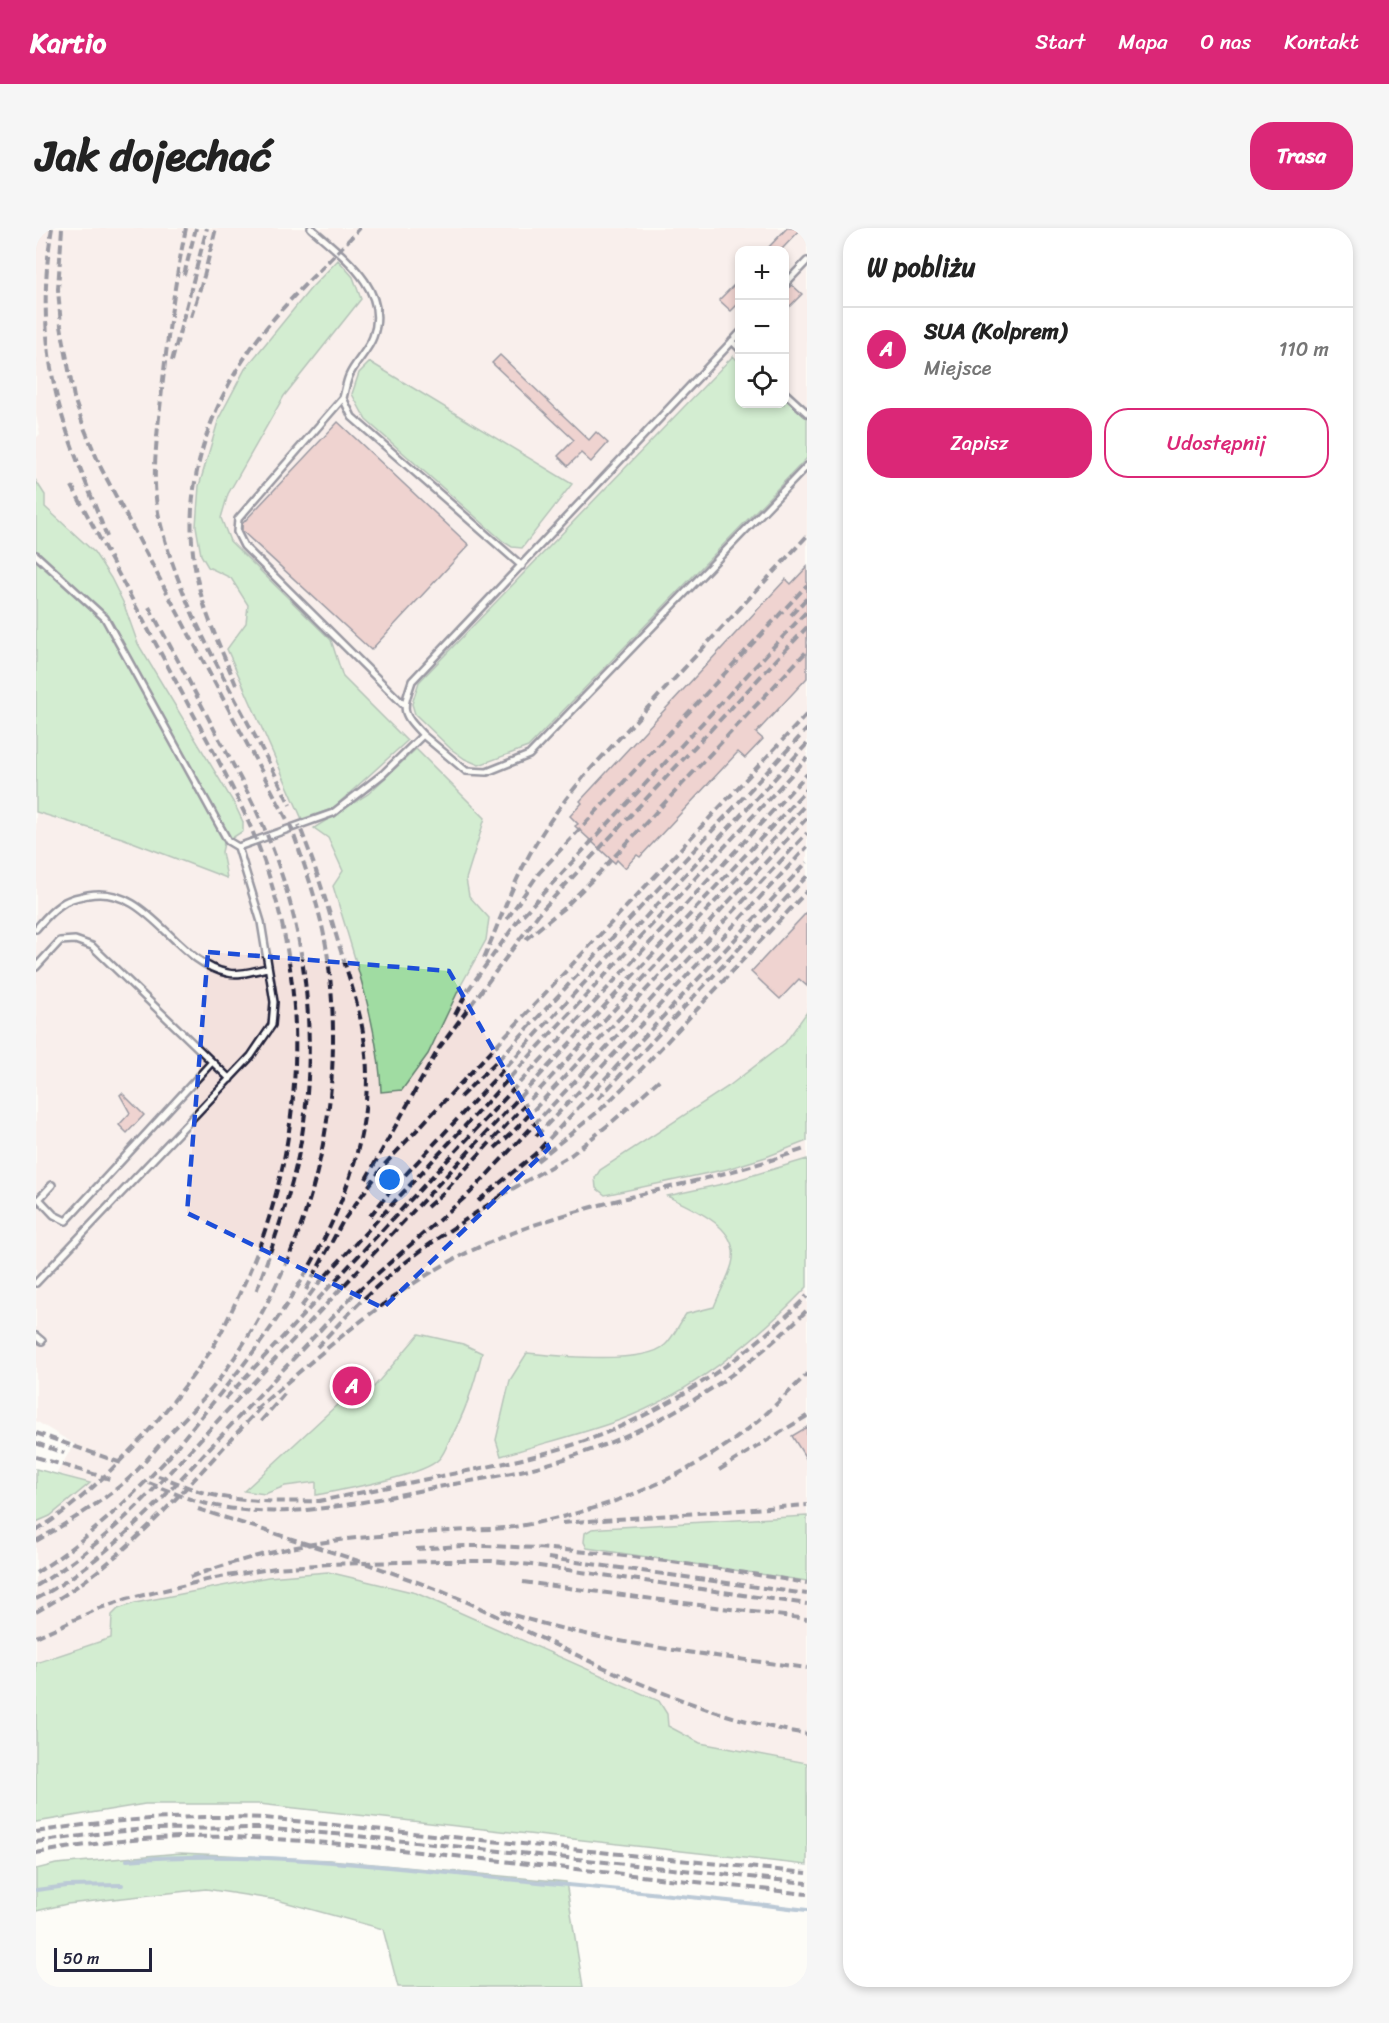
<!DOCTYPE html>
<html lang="pl">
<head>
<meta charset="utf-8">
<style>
  body { margin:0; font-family:Sriracha,sans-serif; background:#f6f6f6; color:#222 }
  .controls { position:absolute; right:18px; top:18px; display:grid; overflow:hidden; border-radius:12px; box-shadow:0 3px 9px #0003 }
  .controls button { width:54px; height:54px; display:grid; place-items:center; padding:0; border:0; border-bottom:2px solid #e0e0e0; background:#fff; color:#222; font:30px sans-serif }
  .scale { position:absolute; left:18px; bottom:15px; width:98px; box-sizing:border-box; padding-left:6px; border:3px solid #22223b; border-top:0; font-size:16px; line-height:21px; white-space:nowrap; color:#22223b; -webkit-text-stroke:4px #fdfcf7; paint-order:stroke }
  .you { position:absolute; left:354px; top:952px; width:21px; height:21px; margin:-15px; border:4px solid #fff; border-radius:50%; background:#1a73e8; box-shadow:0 0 0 9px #1a73e833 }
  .badge { display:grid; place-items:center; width:39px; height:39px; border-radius:50%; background:#db2777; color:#fff; font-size:20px; font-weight:700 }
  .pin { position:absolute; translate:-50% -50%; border:3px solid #fff; box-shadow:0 2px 6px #0006 }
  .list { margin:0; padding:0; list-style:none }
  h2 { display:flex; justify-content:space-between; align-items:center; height:78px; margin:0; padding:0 24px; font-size:26px }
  h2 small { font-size:20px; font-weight:400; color:#767676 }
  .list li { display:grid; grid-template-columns:39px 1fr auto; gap:18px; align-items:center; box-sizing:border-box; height:84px; padding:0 24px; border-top:2px solid #e0e0e0 }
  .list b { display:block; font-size:22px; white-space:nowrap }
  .list p { margin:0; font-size:20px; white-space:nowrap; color:#767676 }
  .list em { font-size:20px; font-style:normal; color:#767676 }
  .actions { display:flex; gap:12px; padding:18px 24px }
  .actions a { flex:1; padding:14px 0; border:2px solid #db2777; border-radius:24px; text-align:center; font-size:21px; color:#db2777 }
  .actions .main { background:#db2777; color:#fff }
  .icon { flex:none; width:33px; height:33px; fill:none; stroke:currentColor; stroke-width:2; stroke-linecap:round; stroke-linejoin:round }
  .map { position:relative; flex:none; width:771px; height:1759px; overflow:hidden; border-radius:24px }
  header { display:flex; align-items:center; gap:36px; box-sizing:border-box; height:84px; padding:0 30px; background:#db2777; color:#fff }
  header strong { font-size:28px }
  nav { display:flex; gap:33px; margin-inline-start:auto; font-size:21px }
  .intro { display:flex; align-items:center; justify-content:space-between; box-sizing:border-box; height:144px; padding:0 36px }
  h1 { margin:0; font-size:42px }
  .button { padding:15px 27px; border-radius:24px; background:#db2777; color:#fff; font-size:21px; font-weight:700 }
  main { display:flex; gap:36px; padding:0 36px }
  aside { flex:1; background:#fff; border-radius:24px; box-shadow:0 3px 9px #0003 }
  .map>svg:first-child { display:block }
  .built { fill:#f3e1dd; fill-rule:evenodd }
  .green { fill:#a0dca2; stroke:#617f6e; stroke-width:1.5 }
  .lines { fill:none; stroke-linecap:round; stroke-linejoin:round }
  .stream { stroke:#6a8cad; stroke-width:4 }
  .building { fill:#dda29f; stroke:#22223b; stroke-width:1.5 }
  .lane-casing { stroke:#22223b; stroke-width:10 }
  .lane { stroke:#fdfcf7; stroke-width:5 }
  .rail { stroke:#22223b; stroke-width:4; stroke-dasharray:9 4.5; stroke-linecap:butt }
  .marked { fill:none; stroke:#1d4ed8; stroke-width:4.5; stroke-dasharray:12 8; stroke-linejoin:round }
</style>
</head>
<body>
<header>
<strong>Kartio</strong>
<nav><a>Start</a><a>Mapa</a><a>O nas</a><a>Kontakt</a></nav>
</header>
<div class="intro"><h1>Jak dojechać</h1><a class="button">Trasa</a></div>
<main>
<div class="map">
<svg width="771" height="1759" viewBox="0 0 771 1759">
  <rect width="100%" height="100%" fill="#fdfcf7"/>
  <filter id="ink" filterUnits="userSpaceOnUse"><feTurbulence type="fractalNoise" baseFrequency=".0167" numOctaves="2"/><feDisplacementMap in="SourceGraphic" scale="12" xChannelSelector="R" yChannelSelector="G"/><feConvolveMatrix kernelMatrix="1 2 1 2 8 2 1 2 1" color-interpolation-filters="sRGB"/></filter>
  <g filter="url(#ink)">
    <path class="built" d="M0,0H771V1535L664,1515L567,1465L127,1393L0,1435V1294L14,1288L53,1255L21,1245L38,1216L0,1193V210L4,206L0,187ZM704,22H748V176H704Z"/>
    <path class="green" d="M302,32L317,49L325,71L248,168L192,266L185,290L194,313L295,412L307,449L371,513L296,581L266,591L191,421L210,395L212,377L195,350L172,339L165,327L160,298L163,258L183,190L209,141L275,60Z
      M697,128L703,134L704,176H748L749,171L771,190V230L492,519L443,537L429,531L415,521L379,486L376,476L383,454Z
      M334,134L536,256L486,320L476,319L468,314L330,192L316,166L323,145Z
      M0,253L9,267V279L58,324L75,350L87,374L102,416L199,577L207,594V603L188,615L186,624L191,650L86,610L0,584Z
      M380,521L449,590L430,651L433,668L453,690L450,712L424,759L392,826L366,862L345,864C343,799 316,721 297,658L307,643L292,610L278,600L332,566Z
      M771,784V913L730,929L691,941L569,967L560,960L559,950L564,942L693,858L749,815Z
      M771,931V1059C720,1112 654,1166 584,1192C546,1206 504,1216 465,1228L460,1212L474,1152L491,1125C520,1128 608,1137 629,1117C637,1110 643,1096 650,1086L678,1079C683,1065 692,1051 696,1036C706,999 657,981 631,968L691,955Z
      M383,1106L427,1116L446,1125C438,1157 429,1186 412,1215C410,1220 407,1227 403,1231C388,1248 305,1262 280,1267V1254L249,1258L229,1266L208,1263L302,1176L315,1179L331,1167Z
      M0,1241L54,1255L14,1288L0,1294Z
      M771,1288V1353L551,1320L548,1314L549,1305L556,1301L567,1300Z
      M292,1344L380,1365L623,1473L631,1486L632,1498L664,1515L771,1535V1637L223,1576H109L0,1594V1435L75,1410L76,1387L82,1381L99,1375L232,1349Z
      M144,1625L294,1632L530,1654L547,1759H362L347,1701L241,1672L170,1661L31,1676L0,1683V1641L20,1636Z"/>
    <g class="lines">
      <path class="stream" d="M91,1632C214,1622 336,1637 459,1650C563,1660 667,1669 771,1682
        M0,1662L31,1658L86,1657"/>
    </g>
    <path class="building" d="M751,0H766L745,22H730Z
      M704,51V74L695,83L683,72Z
      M756,57L766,66L748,84V64Z
      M464,127L553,212L560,204L572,215L555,234L545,225L532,238L522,228L538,212L456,135Z
      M302,194L433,317L335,422L206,303V296Z
      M771,339V450L720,505L727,511L709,530L702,524L604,629L601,627L589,640L581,632L579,635L539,598L542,596L534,588L546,575L544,573L750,351L755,356Z
      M771,684V758L763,751L744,771L715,744Z
      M86,865L108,887L91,905L83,897L94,885L84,867Z
      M316,1143L331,1157L317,1173L302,1159Z
      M771,1199V1232L756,1208Z"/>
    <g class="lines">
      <g class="lane-casing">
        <path id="lane" d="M275,0C305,27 355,61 337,109C332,123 319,134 313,148C310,155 309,163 307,170L316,189L486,338
          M748,57L771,33
          M696,113L704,121
          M748,164L771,185
          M307,170L202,291L201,304L208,318L368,477
          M0,327L69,390L192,613L202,619L297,585L347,546L387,507L430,543L451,544L493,527L771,238
          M387,507C365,484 366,483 376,453L704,105
          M0,701C7,693 14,684 23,678C31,671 42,669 52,667C113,656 138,735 192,745C204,748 220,742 232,740
          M0,739L24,713L39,712L56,718L194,851
          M16,957L3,971L18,987L30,993L176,834
          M0,1055L215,828L236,797L238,774L225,694L202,619
          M0,1108L6,1113"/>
      </g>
      <use href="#lane" class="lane"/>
      <path class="rail" d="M16,0C5,64 8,132 28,194C40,233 57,271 71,309
        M150,0C138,57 131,113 125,171C121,210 114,254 124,293C149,396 210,483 254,577
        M148,47L160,0
        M155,89L168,48L180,0
        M136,133L171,0
        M113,379C136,421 159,464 181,507C205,551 229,595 244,642C275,732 281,836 262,929C252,975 236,1019 220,1064
        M755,387L771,370
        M200,457C187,425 171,392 163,359C140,266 172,173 230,100C258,65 294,33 324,0
        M471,691L503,645L771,357
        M490,711L529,679L561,647L771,423
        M448,730C464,692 478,652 499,617C514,591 531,569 550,546L771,308
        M419,787L432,762L483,691L771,383
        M548,843L771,605
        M424,869L465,829L771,501
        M562,871L771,648
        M500,908L534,873L771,619
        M459,920L477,904L771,590
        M501,933L564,882L598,849L771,663
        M330,951L403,820L504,684L771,399
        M464,968L535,927L577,893L625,850
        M442,973L499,926L771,634
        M391,979L407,965L771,575
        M334,988L357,960L771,516
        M270,1062L307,993L349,936L771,486
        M265,1079L281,1057L771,530
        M281,1119C302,1097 323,1074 346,1054C384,1020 428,993 470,965
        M189,1171L771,546
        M219,1182C282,1128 343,1072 417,1032C527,973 655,962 771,920
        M225,1193L251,1163
        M0,1205L88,1236
        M0,1215L28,1225
        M0,1229L74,1251
        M130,1232C161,1193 194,1155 224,1115C283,1034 339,930 330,827C327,789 314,753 303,717C291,676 279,636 263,597
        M683,1242L771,1188
        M122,1248C135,1252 148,1258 162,1263C200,1275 243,1274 283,1273C329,1264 375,1254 421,1245C467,1236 513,1226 557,1210C639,1178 710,1130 771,1068
        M113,1255C128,1261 144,1268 160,1273C241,1296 317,1276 397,1260C434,1253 472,1247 508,1237C607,1210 699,1155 771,1082
        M162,1281C245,1308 330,1333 412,1366C438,1376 464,1390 490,1403C580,1446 671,1490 771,1506
        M526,1295L771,1277
        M0,1303C41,1277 74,1244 107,1209C130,1183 153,1154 173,1125C187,1104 197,1079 208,1056C266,927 276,779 232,645C213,586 182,532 153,478C114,405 75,332 36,258
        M0,1313C31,1295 63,1276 90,1253C106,1239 119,1221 133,1206C151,1188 170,1169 185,1149C273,1027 310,888 293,739C288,691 271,644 255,599L65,240L49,202L38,170L25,98L22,61L26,0
        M380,1321C398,1320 416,1318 434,1318C545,1318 662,1337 771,1355
        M512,1330L771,1366
        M0,1345C51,1312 94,1271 135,1227
        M154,1349C212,1328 271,1314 332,1309C365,1306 399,1304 432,1302C447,1301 463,1301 478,1299C566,1284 653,1251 722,1193C739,1178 755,1162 771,1146
        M487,1354L771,1391
        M0,1358C45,1331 82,1298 118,1261L771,561
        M0,1371C45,1347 85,1311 122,1275L318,1066L434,965L552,839
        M465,1383C564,1416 668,1426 771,1440
        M0,1384C90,1335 156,1252 225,1179
        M0,1409L64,1380L91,1371L179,1350L240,1340L294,1336L403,1333H456L496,1337L771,1376
        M0,1604C76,1591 151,1587 229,1590L771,1645
        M0,1614L69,1605L109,1601L225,1600L311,1607L771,1655
        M0,1625C62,1614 126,1607 189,1609C272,1611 355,1621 438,1630C549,1642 660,1654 771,1666"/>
    </g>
  </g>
  <path d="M0 0H771V1759H0ZM172,724L413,743L513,920L347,1080L151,985Z" fill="#fdfcf7" fill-opacity=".55" fill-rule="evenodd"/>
  <path class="marked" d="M172,724L413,743L513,920L347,1080L151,985Z"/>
</svg>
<div class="controls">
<button>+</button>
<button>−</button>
<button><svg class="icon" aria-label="locate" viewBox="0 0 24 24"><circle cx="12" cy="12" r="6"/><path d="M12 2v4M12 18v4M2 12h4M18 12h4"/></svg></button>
</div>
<div class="scale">50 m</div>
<div class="you"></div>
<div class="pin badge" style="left:316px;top:1158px">A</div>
</div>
<aside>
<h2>W pobliżu<small></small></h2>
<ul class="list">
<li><span class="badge">A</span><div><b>SUA (Kolprem)</b><p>Miejsce</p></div><em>110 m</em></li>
</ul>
<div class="actions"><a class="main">Zapisz</a><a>Udostępnij</a></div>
</aside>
</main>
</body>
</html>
